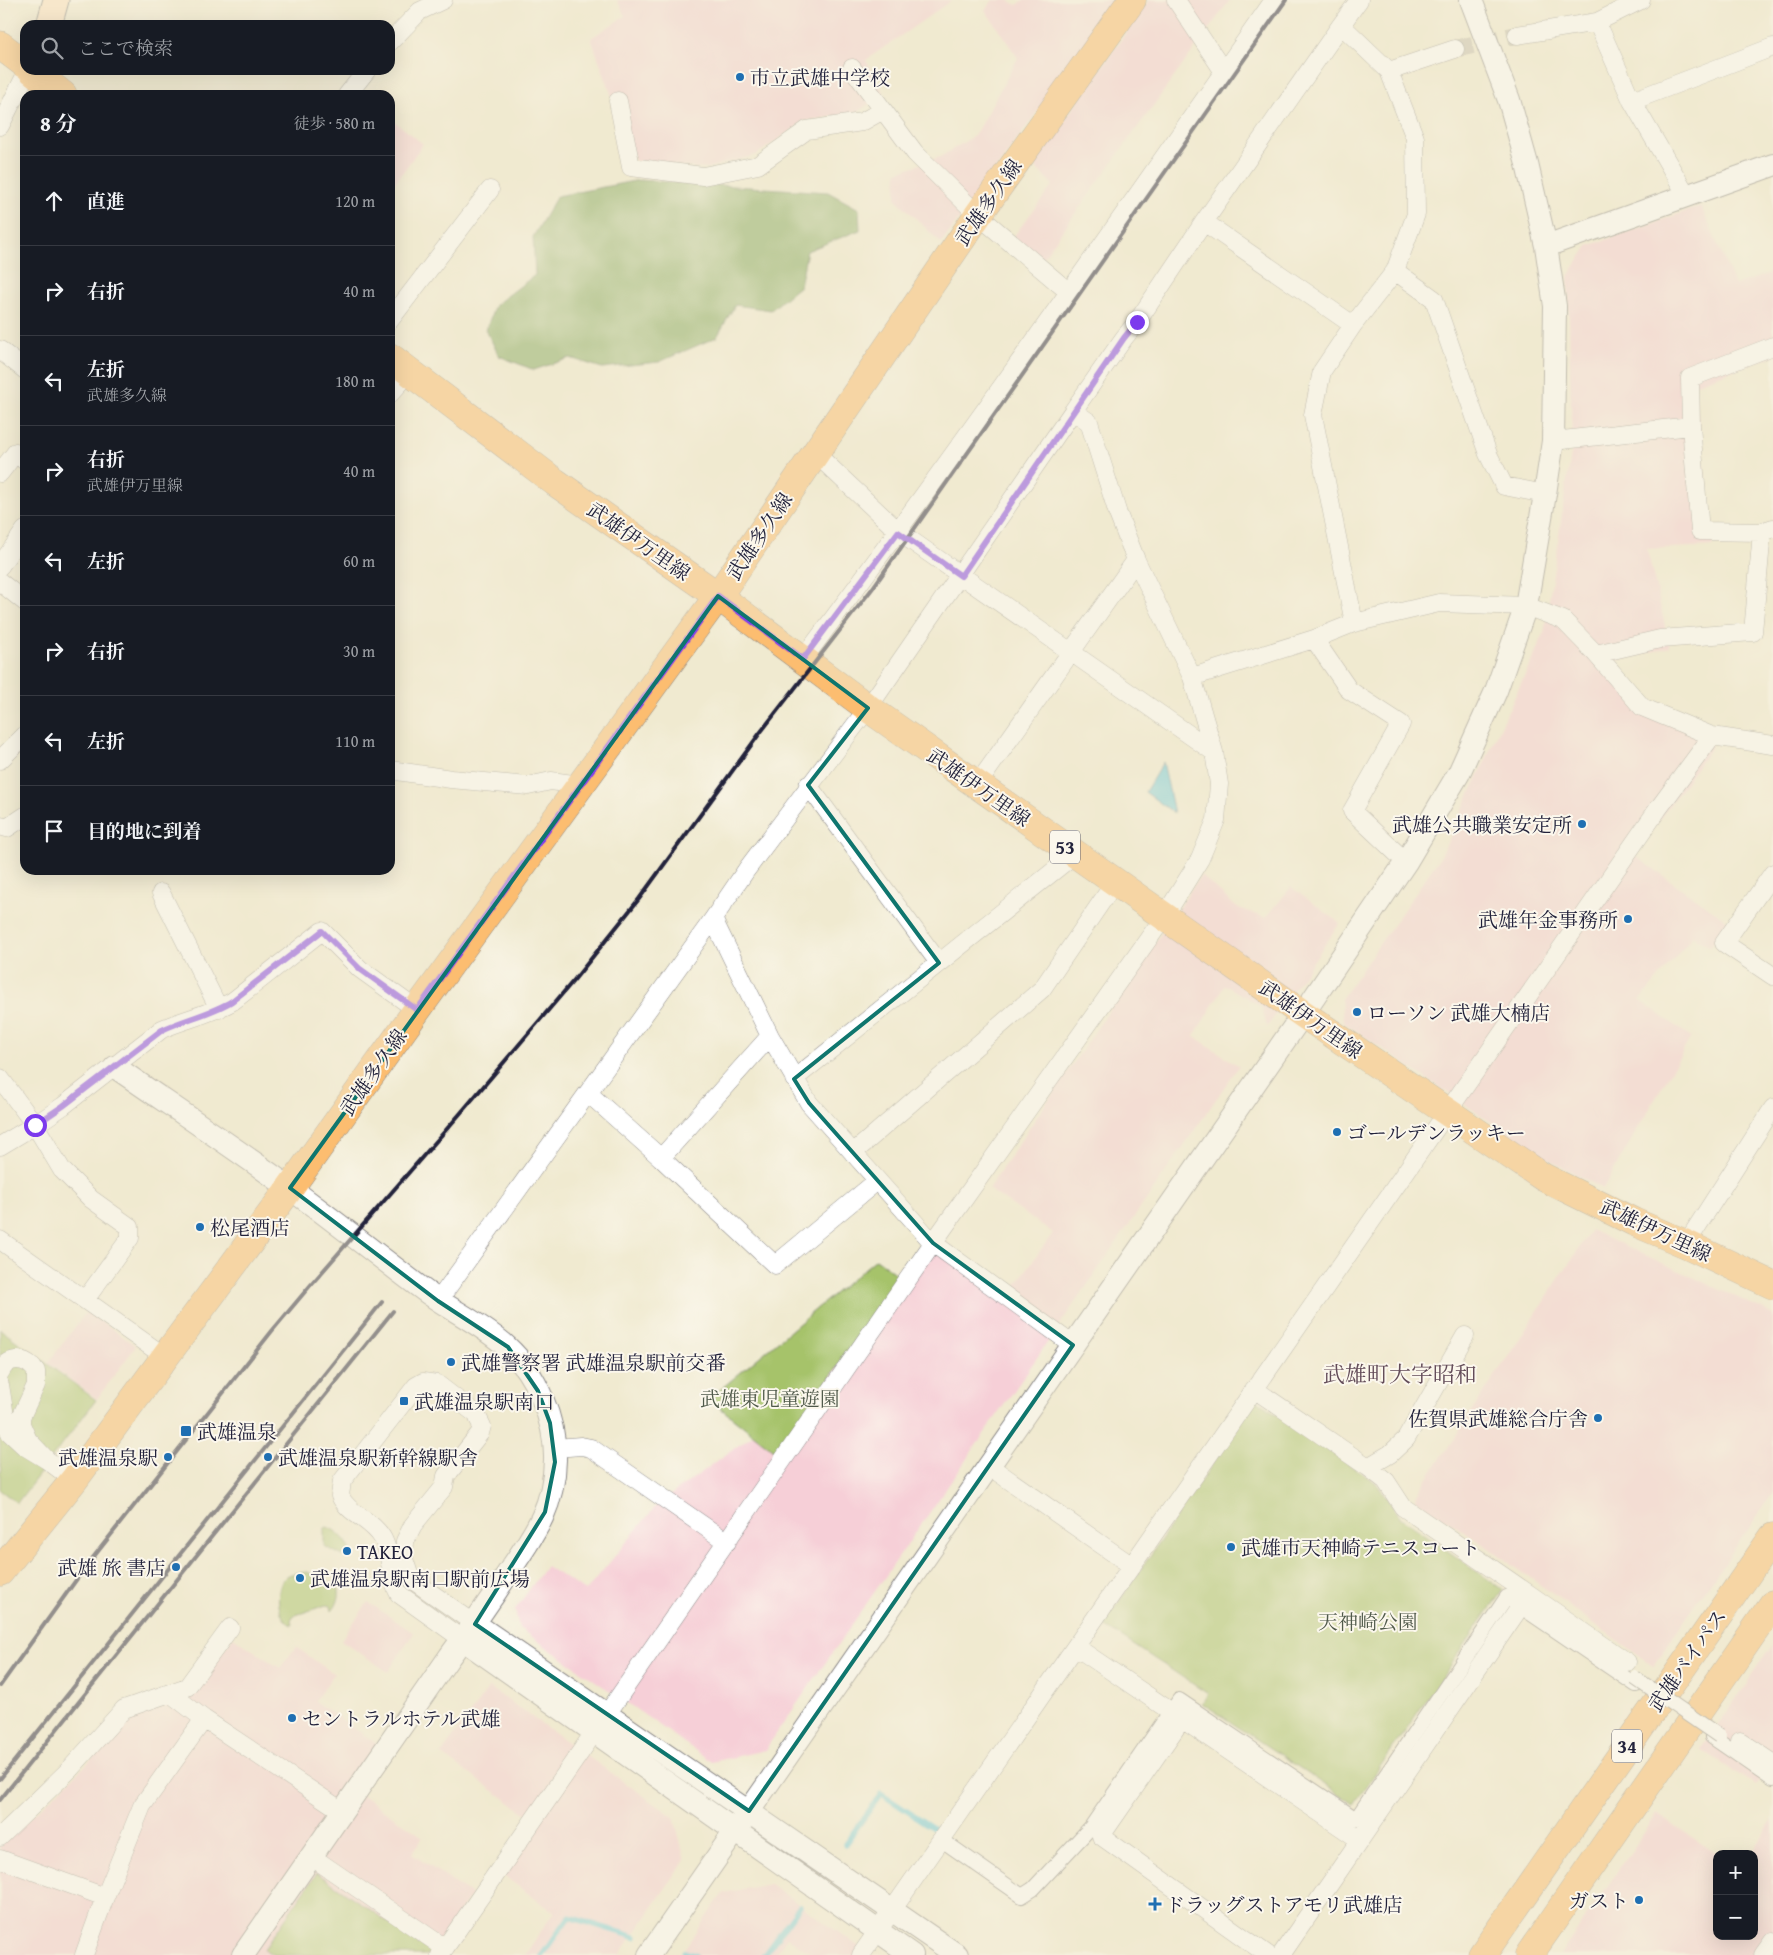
<!DOCTYPE html>
<html lang="ja">
<head>
<meta charset="utf-8">
<style>
  body { margin:0; font-family:"Gentium Book Plus","Noto Serif JP",serif; background:#242831; color:#f1f3f6 }
  .controls { position:absolute; right:15px; bottom:15px; display:grid; overflow:hidden; border-radius:10px; box-shadow:0 5px 20px #0002 }
  .controls button { width:45px; height:45px; display:grid; place-items:center; padding:0; border:0; border-bottom:1px solid #363941; background:#171b24; color:#f1f3f6; font:25px sans-serif }
  .stop { position:absolute; width:15px; height:15px; margin:-11px; border:4px solid #7c3aed; border-radius:50%; background:#fff }
  .stop.end { background:#7c3aed; border-color:#fff; box-shadow:0 1px 5px #0008 }
  .list { margin:0; padding:0; list-style:none }
  h2 { display:flex; justify-content:space-between; align-items:center; height:65px; margin:0; padding:0 20px; font-size:21px }
  h2 small { font-size:16px; font-weight:400; color:#9ea1a6 }
  .list li { display:grid; grid-template-columns:32px 1fr auto; gap:15px; align-items:center; box-sizing:border-box; height:90px; padding:0 20px; border-top:1px solid #363941 }
  .list b { display:block; font-size:19px; white-space:nowrap }
  .list p { margin:0; font-size:16px; white-space:nowrap; color:#9ea1a6 }
  .list em { font-size:16px; font-style:normal; color:#9ea1a6 }
  .icon { flex:none; width:28px; height:28px; fill:none; stroke:currentColor; stroke-width:2; stroke-linecap:round; stroke-linejoin:round }
  .map { position:relative; flex:none; width:1773px; height:1955px; overflow:hidden }
  .search { position:absolute; background:#171b24; box-shadow:0 5px 20px #0002; left:20px; top:20px; width:375px; height:55px; display:flex; align-items:center; gap:12px; box-sizing:border-box; padding:0 18px; border-radius:15px; color:#9ea1a6; font-size:19px }
  .panel { position:absolute; background:#171b24; box-shadow:0 5px 20px #0002; left:20px; top:90px; width:375px; height:785px; border-radius:15px }
  .map>svg:first-child { display:block }
  .built { fill:#f6cfd7 }
  .green { fill:#a6c36a; stroke:#647252 }
  .forest { fill:#84a95e; stroke:#53664c }
  .water { fill:#5fc6dc; stroke:#40748c }
  .lines { fill:none; stroke-linecap:round; stroke-linejoin:round }
  .stream { stroke:#5fc6dc; stroke-width:5.5 }
  .minor-tunnel { stroke:#c7c2b2; stroke-width:18; stroke-dasharray:18 9; stroke-linecap:butt }
  .pedestrian-casing { stroke:#898686; stroke-width:16 }
  .minor-casing { stroke:#898686; stroke-width:19 }
  .tertiary-casing { stroke:#898686; stroke-width:24 }
  .secondary-casing { stroke:#898686; stroke-width:27 }
  .primary-casing { stroke:#898686; stroke-width:29 }
  .trunk-casing { stroke:#898686; stroke-width:29 }
  .pedestrian { stroke:#fff; stroke-width:14 }
  .minor { stroke:#fff; stroke-width:18 }
  .tertiary { stroke:#fff; stroke-width:22 }
  .secondary { stroke:#fee5c5; stroke-width:25 }
  .primary { stroke:#fcbd6f; stroke-width:28 }
  .trunk { stroke:#fcbd6f; stroke-width:28 }
  .rail { stroke:#22223b; stroke-width:4 }
  .pedestrian-bridge-casing { stroke:#898686; stroke-width:16; stroke-linecap:butt }
  .pedestrian-bridge { stroke:#fff; stroke-width:14 }
  .route { stroke:#7c3aed; stroke-width:6 }
  .marked { fill:none; stroke:#0f766e; stroke-width:4; stroke-linejoin:round }
  .poi-dot { fill:#1f6fb2; stroke:#fbf7ec; stroke-width:2 }
  .labels { text-anchor:middle; dominant-baseline:central; stroke-width:4; stroke-linejoin:round; paint-order:stroke }
  .shield { fill:#fbf7ec; stroke:#636270; stroke-width:1 }
  .shield-label { font-size:19px; font-weight:bold; fill:#22223b }
  .poi-label { font-size:20px; fill:#22223b; stroke:#fbf7ec; text-anchor:start }
  .street-label { font-size:20px; fill:#22223b; stroke:#fbf7ec }
  .park-label { font-size:20px; fill:#505a4b; stroke:#fbf7ec }
  .quarter-label { font-size:22px; fill:#634c59; stroke:#fbf7ec }
</style>
</head>
<body>
<div class="map">
<svg width="1773" height="1955" viewBox="0 0 1773 1955">
  <rect width="100%" height="100%" fill="#fbf7ec"/>
  <filter id="ink" filterUnits="userSpaceOnUse"><feTurbulence type="fractalNoise" baseFrequency=".02" numOctaves="2"/><feDisplacementMap in="SourceGraphic" scale="10" xChannelSelector="R" yChannelSelector="G"/><feConvolveMatrix kernelMatrix="1 2 1 2 8 2 1 2 1" color-interpolation-filters="sRGB"/></filter>
  <filter id="wash" filterUnits="userSpaceOnUse"><feTurbulence type="fractalNoise" baseFrequency=".0096" numOctaves="4" result="noise"/><feDisplacementMap in="SourceGraphic" scale="20" xChannelSelector="R" yChannelSelector="G"/><feGaussianBlur stdDeviation="1.12" result="paint"/><feColorMatrix in="noise" values="0 0 0 0 0 0 0 0 0 0 0 0 0 0 0 0 0 1.4 0 .05"/><feComposite in="paint" operator="in"/></filter>
  <g filter="url(#wash)">
    <rect width="100%" height="100%" fill="#f0ead0"/>
    <path class="built" d="M617,0H952L866,60L884,94L856,113L805,121L756,155L704,169L635,161L591,38L625,16Z
      M993,0H1008L1017,5L1024,0H1118L962,216L941,243L896,199L897,172L940,157L974,136L1018,58L985,10Z
      M1149,0H1230L1040,262L1013,237L1053,185L1033,165Z
      M390,118L423,144L390,190Z
      M1701,206L1735,285L1773,272V356L1694,384L1713,546L1647,549L1670,647L1613,662L1644,702L1712,746L1634,855L1728,921L1710,947L1693,936L1640,1000L1691,1037L1603,1189L1537,1153L1343,1022L1341,999L1441,856L1544,634L1572,447L1568,276L1588,246Z
      M1201,875L1236,907L1266,918L1291,887L1340,923L1267,1027L1261,1006L1225,985L1194,1036L1239,1066L765,1750L712,1762L519,1628L515,1610L546,1566L586,1591L657,1505L754,1434L777,1453L934,1234L1011,1291L1053,1233L988,1189Z
      M1591,1230L1773,1314V1493L1653,1666L1486,1546L1414,1499Z
      M87,1311L136,1346L97,1399L48,1363Z
      M368,1602L414,1633L388,1672L341,1640Z
      M233,1637L280,1668L296,1647L334,1674L315,1701L377,1744L348,1785L423,1837L412,1854L472,1895L431,1952L317,1873L264,1948L273,1955H0V1846L84,1767L128,1718L190,1697Z
      M1773,1645V1762L1756,1786L1701,1750Z
      M489,1687L674,1817L685,1860L620,1955H525L554,1912L501,1874L538,1822L441,1754Z
      M1657,1814L1717,1854V1936H1754V1854H1750L1773,1819V1955H1560Z
      M770,1884L871,1955H813L787,1937L775,1955H680L723,1893Z"/>
    <path class="green" d="M876,1259L901,1277L777,1453L709,1399Z
      M0,1329L96,1400L17,1503L0,1490V1473L2,1469L0,1462Z
      M1256,1400L1376,1483L1401,1518L1503,1590L1354,1804L1202,1703L1208,1694L1103,1625Z
      M327,1527C337,1530 350,1543 351,1553L343,1556L324,1546V1529Z
      M307,1572L337,1585C342,1592 338,1605 332,1611L331,1606L326,1605L293,1616L291,1620L292,1625C276,1620 274,1585 287,1576C293,1572 301,1573 307,1572Z
      M317,1873L431,1952L429,1955H273L264,1949Z"/>
    <path class="forest" d="M639,180L828,192L859,209L860,230L807,251L800,286L771,310L735,305L717,337L659,362L602,368L570,358L534,370L499,356L486,330L495,305L535,275L533,237L557,196Z"/>
    <path class="water" d="M1163,762L1174,813L1145,792Z"/>
    <g class="lines">
      <path class="stream" d="M845,1844L881,1794L933,1828
        M684,1952L695,1955
        M542,1955L569,1917L635,1937
        M764,1955L800,1906"/>
    </g>
  </g>
  <g filter="url(#ink)">
    <g class="lines">
      <path class="minor-tunnel" d="M1455,49L1517,35"/>
      <g class="pedestrian-casing">
        <path id="pedestrian" d="M1527,1611L1636,1685
          M1176,1705L1179,1700L1356,1819L1507,1597L1514,1602
          M1712,1737L1773,1779
          M949,1845L1022,1896L1033,1889L1091,1827L1166,1718"/>
      </g>
      <g class="minor-casing">
        <path id="minor" d="M1176,0L1224,72
          M1597,22L1632,101L1686,194
          M1341,25L1359,0
          M1517,35L1597,22L1641,0
          M390,42L420,11L443,0
          M852,68L915,153L978,215L1070,293
          M1389,71L1455,49
          M347,95L367,70
          M618,101L631,167L703,176L758,165L807,130L862,122L883,110
          M1632,101L1773,47
          M0,126L28,70
          M1204,222L1353,325
          M1395,271L1434,299L1488,454L1504,486L1545,494
          M390,320L490,190
          M1773,346L1690,378L1691,426L1700,531L1762,532L1773,528
          M0,350L25,370
          M390,394L409,373
          M1553,441L1691,426
          M0,473L16,452L25,461
          M0,566L25,530
          M0,582L25,602
          M1596,654L1660,639L1753,632L1762,532
          M803,659C965,443 1119,221 1274,0
          M1192,677L1136,560L1118,514L1089,422L1073,411L1124,338L1137,322L1204,222L1341,25L1389,71L1415,138L1416,214L1395,271L1353,325L1322,371L1313,415L1354,623
          M1214,752L1192,677L1314,639
          M0,760L25,735
          M390,770L451,779L528,786L551,781L580,785
          M808,785L939,963
          M977,785L1136,560
          M0,826L7,828L25,816
          M1406,862L1352,811L1401,724L1349,690L1314,639L1354,623L1439,603L1526,606L1563,620L1596,654L1642,707L1712,736L1773,745
          M1773,873L1724,943L1773,976
          M161,893L219,1009
          M713,919L770,1036L809,1103L933,1243L1073,1345
          M0,1078L35,1125L63,1106L162,1029C185,1019 211,1014 233,1001L322,931L360,969L417,1010
          M794,1079L1075,854
          M588,1093L661,1158L775,1265L877,1181
          M0,1146L35,1125L62,1170L91,1199L130,1227V1238L85,1300
          M853,1153L1042,989L1115,882
          M661,1158L770,1036
          M0,1240L164,1356
          M1686,1244L1773,1108
          M438,1301L713,919L747,869L868,708L1073,411
          M0,1373C7,1356 25,1356 36,1371V1385L21,1417V1424L28,1440L47,1460
          M0,1385L6,1423L10,1433L24,1446L47,1460L74,1480
          M1254,1389L1368,1467L1386,1481L1403,1507L1529,1594L1281,1955
          M555,1448L581,1446L591,1448L727,1542
          M989,1466L1132,1566
          M1368,1467L1390,1454L1406,1439L1465,1336
          M1529,1594L1627,1662
          M462,1639L399,1594C389,1577 392,1556 383,1539C373,1520 349,1515 340,1496L342,1481L416,1386L423,1382L437,1384L476,1414L482,1426L480,1433L446,1476L444,1487L413,1525L405,1541L404,1559L409,1574L414,1581L475,1624
          M1076,1647L1360,1840
          M204,1719L342,1811
          M1182,1719L1101,1836L1268,1955
          M1740,1741L1773,1763
          M0,1837L70,1769L124,1709L187,1687L230,1628
          M312,1857L445,1948
          M0,1859L105,1897L84,1955
          M105,1897L142,1806L204,1719L170,1693
          M440,1955L933,1243L1164,917L1200,859L1216,820L1219,784L1214,752L899,532L815,453
          M861,1955L1658,809L1712,736
          M1763,1955L1773,1941"/>
      </g>
      <g class="tertiary-casing">
        <path id="tertiary" d="M1546,246L1773,165
          M115,1067C173,1107 233,1147 291,1189C335,1221 377,1255 421,1288C448,1309 481,1323 507,1347C536,1373 556,1421 555,1460C554,1507 535,1533 510,1570C491,1600 471,1628 450,1656L243,1955
          M475,1624L957,1955
          M462,1639L912,1955
          M649,1955L1303,1014L1406,862L1459,773L1496,691L1526,606L1545,494L1553,441L1555,306L1546,246L1527,164L1509,100L1471,0"/>
      </g>
      <g class="secondary-casing">
        <path id="secondary" d="M49,25L56,0"/>
      </g>
      <g class="primary-casing">
        <path id="primary" d="M0,45L25,64
          M32,70L63,95
          M390,357L555,482L718,596L868,708L1303,1014L1543,1177L1634,1222L1686,1244L1773,1285
          M0,1572L74,1480L290,1188L417,1010L718,596L978,215L1132,0"/>
      </g>
      <g class="trunk-casing">
        <path id="trunk" d="M1482,1955L1773,1537
          M1529,1955L1773,1604"/>
      </g>
      <use href="#pedestrian" class="pedestrian"/>
      <use href="#minor" class="minor"/>
      <use href="#tertiary" class="tertiary"/>
      <use href="#secondary" class="secondary"/>
      <use href="#primary" class="primary"/>
      <use href="#trunk" class="trunk"/>
      <path class="rail" d="M0,1686L84,1569L272,1331L309,1287L459,1115L574,980L639,899L760,733L872,589L1286,0
        M0,1779L382,1302
        M0,1800L393,1311"/>
      <g class="pedestrian-bridge-casing">
        <path id="pedestrian-bridge" d="M1635,1678L1719,1736"/>
      </g>
      <use href="#pedestrian-bridge" class="pedestrian-bridge"/>
    </g>
  </g>
  <g class="lines" filter="url(#ink)">
    <path class="route" d="M35,1125L63,1106L162,1030C185,1019 211,1014 232,1001L322,931L360,969L417,1010L718,596L803,659L898,532L961,576L1124,338L1137,322"/>
  </g>
  <path d="M0 0H1773V1955H0ZM718,596L868,708L808,785L939,963L794,1079L809,1103L933,1243L1073,1345L749,1811L475,1624L545,1512L555,1462L550,1423L538,1391L508,1347L438,1301L290,1188Z" fill="#f0ead0" fill-opacity=".55" fill-rule="evenodd"/>
  <path class="marked" d="M718,596L868,708L808,785L939,963L794,1079L809,1103L933,1243L1073,1345L749,1811L475,1624L545,1512L555,1462L550,1423L538,1391L508,1347L438,1301L290,1188Z"/>
  <g class="poi-dot">
    <circle cx="740" cy="77" r="5"/>
    <circle cx="1582" cy="824" r="5"/>
    <circle cx="1628" cy="919" r="5"/>
    <circle cx="1357" cy="1012" r="5"/>
    <circle cx="1337" cy="1132" r="5"/>
    <circle cx="200" cy="1227" r="5"/>
    <circle cx="451" cy="1362" r="5"/>
    <rect x="399" y="1396" width="10" height="10" rx="2.5"/>
    <circle cx="1598" cy="1418" r="5"/>
    <rect x="180" y="1425" width="12" height="12" rx="2.5"/>
    <circle cx="168" cy="1457" r="5"/>
    <circle cx="268" cy="1457" r="5"/>
    <circle cx="1231" cy="1547" r="5"/>
    <circle cx="347" cy="1551" r="5"/>
    <circle cx="176" cy="1567" r="5"/>
    <circle cx="300" cy="1578" r="5"/>
    <circle cx="292" cy="1718" r="5"/>
    <circle cx="1639" cy="1900" r="5"/>
    <path d="M1152.5 1896.5h5v5h5v5h-5v5h-5v-5h-5v-5h5z"/>
  </g>
  <g class="labels">
    <g class="shield">
      <rect x="1050" y="830.5" width="30" height="33" rx="4"/>
      <rect x="1612" y="1729.5" width="30" height="33" rx="4"/>
    </g>
    <g class="shield-label">
      <text x="1065" y="847">53</text>
      <text x="1627" y="1746">34</text>
    </g>
    <g class="poi-label">
      <text x="750" y="77">市立武雄中学校</text>
      <text x="1572" y="824" text-anchor="end">武雄公共職業安定所</text>
      <text x="1618" y="919" text-anchor="end">武雄年金事務所</text>
      <text x="1367" y="1012">ローソン 武雄大楠店</text>
      <text x="1347" y="1132">ゴールデンラッキー</text>
      <text x="210" y="1227">松尾酒店</text>
      <text x="461" y="1362">武雄警察署 武雄温泉駅前交番</text>
      <text x="414" y="1401">武雄温泉駅南口</text>
      <text x="1588" y="1418" text-anchor="end">佐賀県武雄総合庁舎</text>
      <text x="197" y="1431">武雄温泉</text>
      <text x="158" y="1457" text-anchor="end">武雄温泉駅</text>
      <text x="278" y="1457">武雄温泉駅新幹線駅舎</text>
      <text x="1241" y="1547">武雄市天神崎テニスコート</text>
      <text x="357" y="1551">TAKEO</text>
      <text x="166" y="1567" text-anchor="end">武雄 旅 書店</text>
      <text x="310" y="1578">武雄温泉駅南口駅前広場</text>
      <text x="302" y="1718">セントラルホテル武雄</text>
      <text x="1629" y="1900" text-anchor="end">ガスト</text>
      <text x="1165" y="1904">ドラッグストアモリ武雄店</text>
    </g>
    <g class="street-label">
      <text transform="translate(988 202) rotate(-55)">武雄多久線</text>
      <text transform="translate(759 536) rotate(-56)">武雄多久線</text>
      <text transform="translate(639 541) rotate(35)">武雄伊万里線</text>
      <text transform="translate(979 787) rotate(35)">武雄伊万里線</text>
      <text transform="translate(1311 1019) rotate(35)">武雄伊万里線</text>
      <text transform="translate(373 1072) rotate(-55)">武雄多久線</text>
      <text transform="translate(1656 1230) rotate(25)">武雄伊万里線</text>
      <text transform="translate(1687 1660) rotate(-55)">武雄バイパス</text>
    </g>
    <g class="park-label">
      <text x="770" y="1398">武雄東児童遊園</text>
      <text x="1368" y="1621">天神崎公園</text>
    </g>
    <g class="quarter-label">
      <text x="1400" y="1374">武雄町大字昭和</text>
    </g>
  </g>
</svg>
<div class="controls">
<button>+</button>
<button>−</button>
</div>
<div class="stop" style="left:35px;top:1125px"></div>
<div class="stop end" style="left:1137px;top:322px"></div>
<div class="search"><svg class="icon" aria-label="search" viewBox="0 0 24 24"><circle cx="10" cy="10" r="6"/><path d="M15 15l6 6"/></svg>ここで検索</div>
<section class="panel">
<h2>8 分<small>徒歩 · 580 m</small></h2>
<ul class="list">
<li><svg class="icon" aria-label="ahead" viewBox="0 0 24 24"><path d="M12 20V5M6 11l6-6 6 6"/></svg><div><b>直進</b></div><em>120 m</em></li>
<li><svg class="icon" aria-label="right" viewBox="0 0 24 24"><path d="M7 20v-9h11M14 6l5 5-5 5"/></svg><div><b>右折</b></div><em>40 m</em></li>
<li><svg class="icon" aria-label="left" viewBox="0 0 24 24"><path d="M17 20v-9H6M10 6l-5 5 5 5"/></svg><div><b>左折</b><p>武雄多久線</p></div><em>180 m</em></li>
<li><svg class="icon" aria-label="right" viewBox="0 0 24 24"><path d="M7 20v-9h11M14 6l5 5-5 5"/></svg><div><b>右折</b><p>武雄伊万里線</p></div><em>40 m</em></li>
<li><svg class="icon" aria-label="left" viewBox="0 0 24 24"><path d="M17 20v-9H6M10 6l-5 5 5 5"/></svg><div><b>左折</b></div><em>60 m</em></li>
<li><svg class="icon" aria-label="right" viewBox="0 0 24 24"><path d="M7 20v-9h11M14 6l5 5-5 5"/></svg><div><b>右折</b></div><em>30 m</em></li>
<li><svg class="icon" aria-label="left" viewBox="0 0 24 24"><path d="M17 20v-9H6M10 6l-5 5 5 5"/></svg><div><b>左折</b></div><em>110 m</em></li>
<li><svg class="icon" aria-label="arrive" viewBox="0 0 24 24"><path d="M6 21V4h12l-3 4 3 4H6"/></svg><div><b>目的地に到着</b></div></li>
</ul>
</section>
</div>
</body>
</html>
